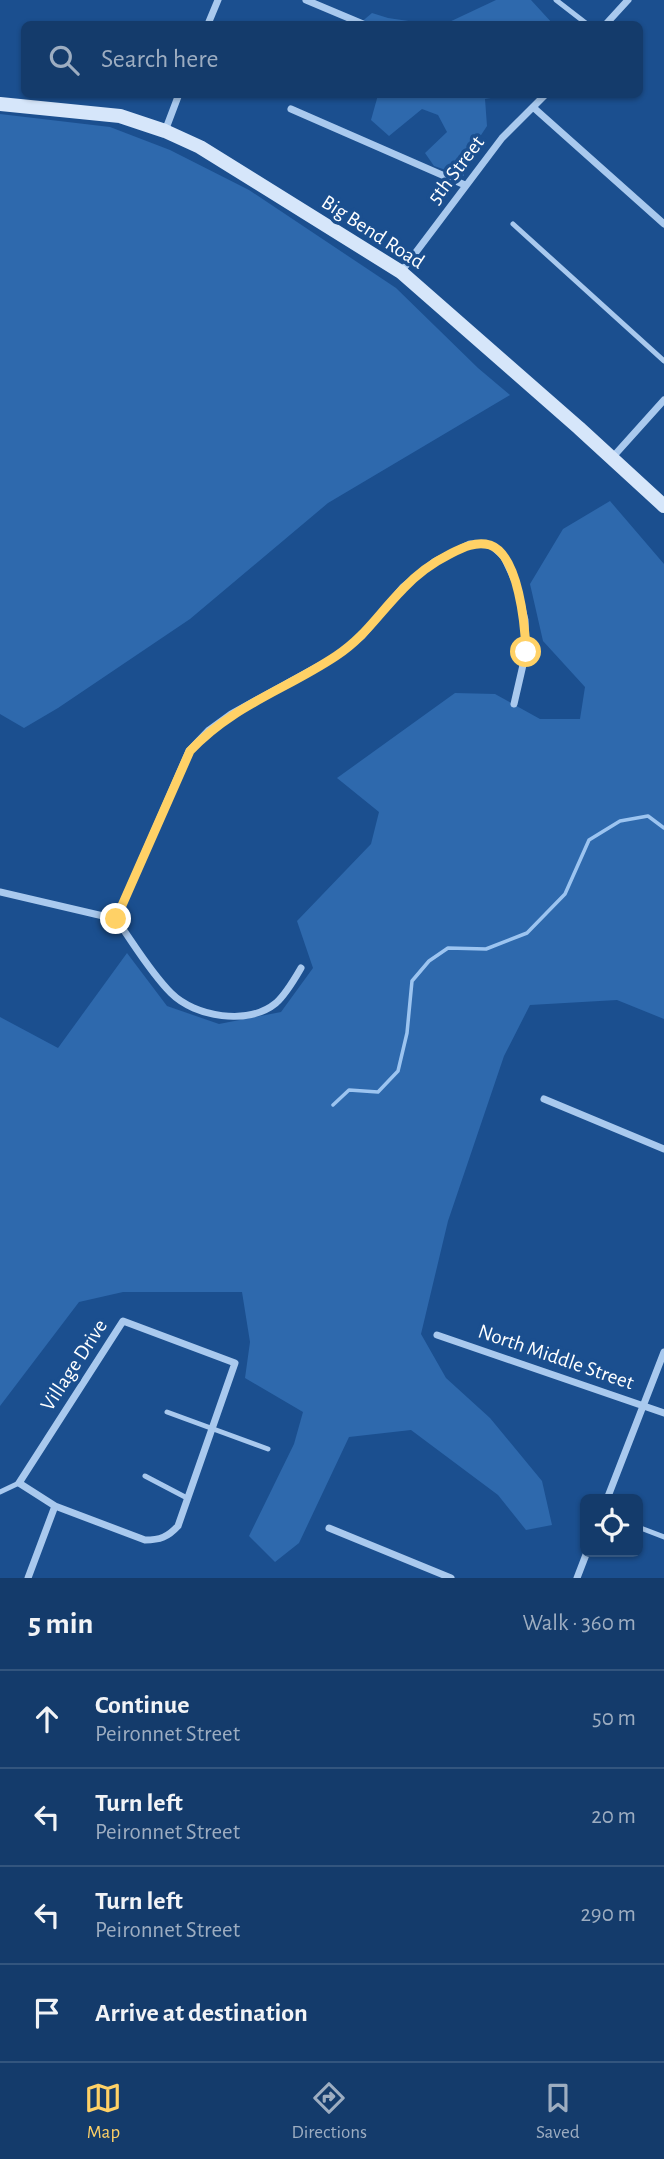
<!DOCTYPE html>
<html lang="en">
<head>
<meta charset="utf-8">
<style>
  body { margin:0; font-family:"Alegreya Sans",sans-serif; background:#214673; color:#f1f3f6 }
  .controls { position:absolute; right:21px; bottom:21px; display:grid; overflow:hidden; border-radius:10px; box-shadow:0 2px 5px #0004 }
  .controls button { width:63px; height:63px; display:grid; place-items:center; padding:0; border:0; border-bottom:2px solid #33557e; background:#143b6b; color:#f1f3f6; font:35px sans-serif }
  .stop { position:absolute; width:21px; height:21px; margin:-16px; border:5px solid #ffd166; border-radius:50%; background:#fff }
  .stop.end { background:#ffd166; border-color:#fff; box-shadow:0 2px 7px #0008 }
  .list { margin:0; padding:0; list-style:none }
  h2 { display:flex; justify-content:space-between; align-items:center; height:91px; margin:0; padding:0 28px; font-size:30px }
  h2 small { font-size:23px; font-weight:400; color:#9dadc1 }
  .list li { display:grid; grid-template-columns:46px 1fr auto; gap:21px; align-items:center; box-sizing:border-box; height:98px; padding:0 28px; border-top:2px solid #33557e }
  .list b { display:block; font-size:26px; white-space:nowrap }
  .list p { margin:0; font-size:23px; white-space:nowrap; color:#9dadc1 }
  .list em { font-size:23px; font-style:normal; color:#9dadc1 }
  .icon { flex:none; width:38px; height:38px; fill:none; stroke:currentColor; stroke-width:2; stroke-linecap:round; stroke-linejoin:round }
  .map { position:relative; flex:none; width:664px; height:1578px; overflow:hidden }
  .search { position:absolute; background:#143b6b; box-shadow:0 2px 5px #0004; left:21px; right:21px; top:21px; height:77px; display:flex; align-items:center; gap:18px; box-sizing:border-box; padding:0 24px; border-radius:10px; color:#9dadc1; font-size:26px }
  .sheet { height:483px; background:#143b6b }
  nav { display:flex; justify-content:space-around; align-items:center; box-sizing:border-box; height:98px; border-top:2px solid #33557e; background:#143b6b; font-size:19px; color:#9dadc1 }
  nav a { display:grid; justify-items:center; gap:4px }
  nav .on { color:#ffd166 }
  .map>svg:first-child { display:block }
  .green { fill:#2e69ad }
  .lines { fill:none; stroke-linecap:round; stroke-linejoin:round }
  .stream { stroke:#9cc4f0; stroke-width:3.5 }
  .service { stroke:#a9c9ee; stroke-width:5 }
  .minor { stroke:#a9c9ee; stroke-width:7 }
  .secondary { stroke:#d6e6fa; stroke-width:14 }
  .route { stroke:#ffd166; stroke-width:9 }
  .labels { text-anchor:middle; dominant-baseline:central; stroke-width:7; stroke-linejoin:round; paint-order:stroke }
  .street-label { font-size:21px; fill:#fff; stroke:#1b4f8f }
</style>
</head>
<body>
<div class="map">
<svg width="664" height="1578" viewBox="0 0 664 1578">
  <rect width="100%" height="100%" fill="#1b4f8f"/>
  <path class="green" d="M496,0H531L553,24H445Z
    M372,13L388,18L429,24H359Z
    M378,95V94L509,95L485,99L487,126L464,161V176L434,166L425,153L447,132L438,115L422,109L389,136L371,120Z
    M0,114L110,127L170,150L249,190L396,288L478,368L510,395L328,503L190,619L58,708L24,728L0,714Z
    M610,501L664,564V1019L617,1000L530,1005L504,1056L448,1221L421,1334L446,1378L490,1418L542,1481L552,1525L526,1530L498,1495L411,1430L349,1437L299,1543L275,1562L249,1536L294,1444L303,1412L245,1378L250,1342L242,1292H123L79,1302L0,1406V1017L58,1048L127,953L167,1006L219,1024L281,1012L313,968L297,921L371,844L379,812L337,778L455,693L495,694L540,719H580L585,687L543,641L530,584L563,529Z"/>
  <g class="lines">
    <path class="stream" d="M333,1105L349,1090L378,1092L398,1071L407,1033L412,981L429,961L448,948L486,949L527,933L565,894L589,840L620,821L648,816L664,828"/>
    <path class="service" d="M556,0L587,24
      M513,224L664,361
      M167,1412L268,1449
      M145,1476L187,1498
      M0,1492L19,1483
      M638,1527L664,1537"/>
    <path class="minor" d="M306,0L363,24
      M208,24L218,0
      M606,24L628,0
      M534,108L664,224
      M291,109L465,185
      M165,131L179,94
      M401,272L502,138L546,94
      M611,459L664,400
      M0,892L116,919
      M116,919L189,751L209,730L231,714L335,657L362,636L403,587L434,562L470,544L491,545L504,557L516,583L525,620L526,652L514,704
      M116,919C134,944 150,972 171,993C195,1017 248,1026 276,1003C286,994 294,980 301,968
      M544,1099L664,1149
      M123,1321L235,1363L178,1526C168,1537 160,1540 145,1540L55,1506L19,1483Z
      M437,1335L664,1413
      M607,1499L664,1352
      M329,1528L451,1578
      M28,1578L55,1506
      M577,1578L587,1552"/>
    <path class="secondary" d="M0,104L120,116L165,131L200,147L401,272L579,428L664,506"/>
  </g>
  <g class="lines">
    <path class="route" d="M116,919L190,751C233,705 285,690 336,656C365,637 379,613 403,589C416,575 432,563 450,554C462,548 475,541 490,545C519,555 525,626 526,652"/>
  </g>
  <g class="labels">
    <g class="street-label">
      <text transform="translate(456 170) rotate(-53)">5th Street</text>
      <text transform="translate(373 232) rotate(33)">Big Bend Road</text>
      <text transform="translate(556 1357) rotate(19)">North Middle Street</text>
      <text transform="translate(74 1365) rotate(-57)">Village Drive</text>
    </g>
  </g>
</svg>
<div class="controls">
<button><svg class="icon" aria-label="locate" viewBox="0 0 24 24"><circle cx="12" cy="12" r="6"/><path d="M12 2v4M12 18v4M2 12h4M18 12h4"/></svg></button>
</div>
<div class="stop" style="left:526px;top:652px"></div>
<div class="stop end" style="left:116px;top:919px"></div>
<div class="search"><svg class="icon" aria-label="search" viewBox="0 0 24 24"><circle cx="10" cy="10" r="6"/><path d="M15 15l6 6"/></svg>Search here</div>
</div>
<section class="sheet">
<h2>5 min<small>Walk · 360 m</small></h2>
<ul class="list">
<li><svg class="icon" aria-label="ahead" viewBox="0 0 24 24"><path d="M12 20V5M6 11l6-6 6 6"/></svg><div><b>Continue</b><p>Peironnet Street</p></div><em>50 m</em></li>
<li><svg class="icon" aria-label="left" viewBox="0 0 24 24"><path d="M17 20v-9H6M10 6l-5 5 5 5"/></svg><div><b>Turn left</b><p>Peironnet Street</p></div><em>20 m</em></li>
<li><svg class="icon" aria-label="left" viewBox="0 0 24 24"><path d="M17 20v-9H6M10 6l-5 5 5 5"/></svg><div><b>Turn left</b><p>Peironnet Street</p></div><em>290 m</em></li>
<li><svg class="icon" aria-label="arrive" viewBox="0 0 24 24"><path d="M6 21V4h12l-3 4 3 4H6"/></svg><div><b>Arrive at destination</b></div></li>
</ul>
</section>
<nav>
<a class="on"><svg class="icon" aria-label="map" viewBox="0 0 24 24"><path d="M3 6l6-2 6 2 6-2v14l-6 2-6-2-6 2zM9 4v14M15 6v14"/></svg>Map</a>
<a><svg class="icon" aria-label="directions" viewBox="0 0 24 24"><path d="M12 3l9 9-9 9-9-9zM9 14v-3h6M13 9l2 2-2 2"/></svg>Directions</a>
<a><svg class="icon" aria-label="saved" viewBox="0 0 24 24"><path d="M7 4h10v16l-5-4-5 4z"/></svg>Saved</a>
</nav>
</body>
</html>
